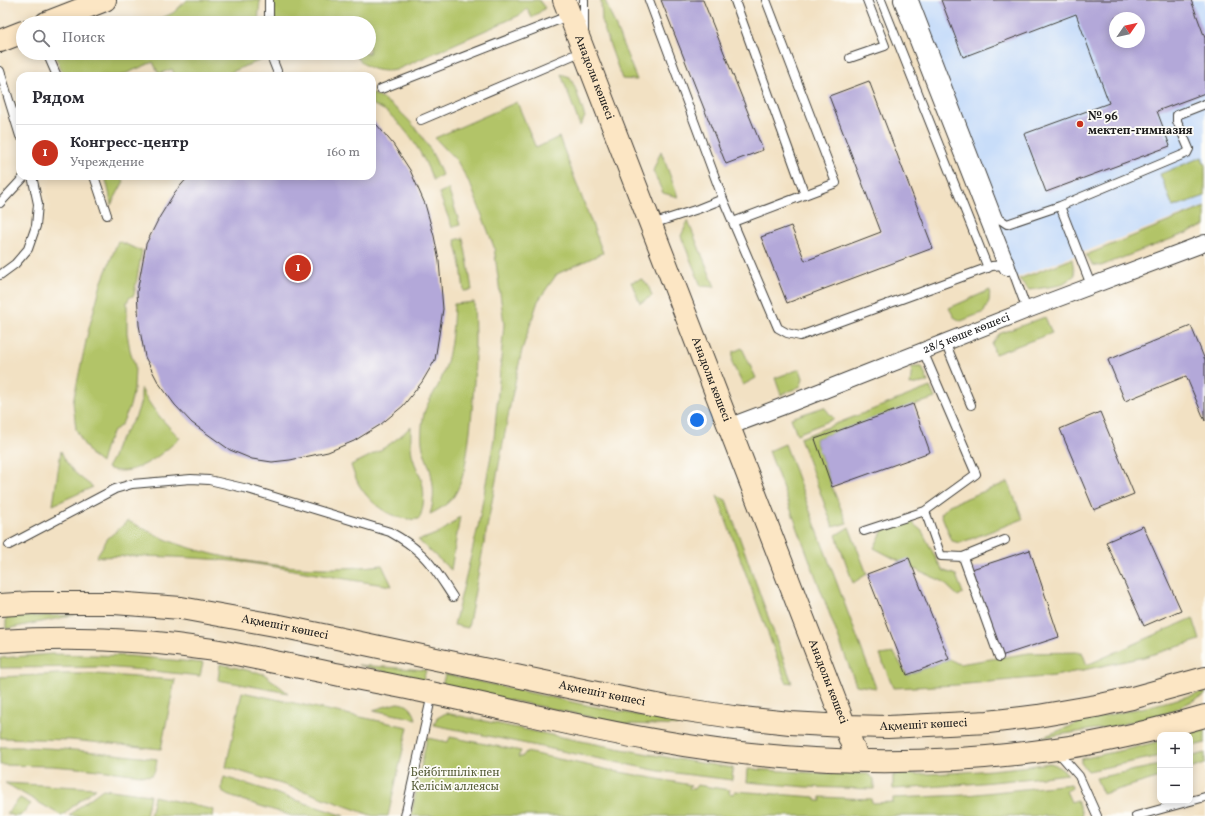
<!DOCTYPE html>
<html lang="ru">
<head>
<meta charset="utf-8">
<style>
  body { margin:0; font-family:Vollkorn,serif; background:#f7f7f7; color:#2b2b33 }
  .controls { position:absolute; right:12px; bottom:12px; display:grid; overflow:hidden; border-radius:8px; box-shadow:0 2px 10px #0003 }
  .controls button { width:36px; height:36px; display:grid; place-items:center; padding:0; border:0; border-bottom:1px solid #e1e1e2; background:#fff; color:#2b2b33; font:20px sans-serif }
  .compass { position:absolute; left:1109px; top:12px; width:36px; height:36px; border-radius:50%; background:#fff; box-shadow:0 2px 10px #0003; rotate:56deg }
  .you { position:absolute; left:697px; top:420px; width:14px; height:14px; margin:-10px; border:3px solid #fff; border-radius:50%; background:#1a73e8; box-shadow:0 0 0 6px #1a73e833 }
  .badge { display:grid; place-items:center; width:26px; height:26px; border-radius:50%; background:#c8321e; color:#fff; font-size:13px; font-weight:700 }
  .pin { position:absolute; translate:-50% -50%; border:2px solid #fff; box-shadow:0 1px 4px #0006 }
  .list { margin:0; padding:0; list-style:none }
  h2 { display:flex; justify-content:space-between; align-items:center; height:52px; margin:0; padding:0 16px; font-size:17px }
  h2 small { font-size:13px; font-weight:400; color:#7c7c81 }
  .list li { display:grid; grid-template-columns:26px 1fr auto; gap:12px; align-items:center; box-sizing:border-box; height:56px; padding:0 16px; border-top:1px solid #e1e1e2 }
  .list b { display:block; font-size:15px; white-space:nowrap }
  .list p { margin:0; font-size:13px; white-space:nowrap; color:#7c7c81 }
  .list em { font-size:13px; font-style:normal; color:#7c7c81 }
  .icon { flex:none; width:22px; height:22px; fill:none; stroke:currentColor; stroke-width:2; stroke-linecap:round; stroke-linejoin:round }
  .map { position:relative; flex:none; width:1205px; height:816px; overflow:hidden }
  .search { position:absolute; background:#fff; box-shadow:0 2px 10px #0003; left:16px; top:16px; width:360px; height:44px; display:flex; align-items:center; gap:10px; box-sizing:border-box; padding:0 14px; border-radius:22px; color:#7c7c81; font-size:15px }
  .panel { position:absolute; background:#fff; box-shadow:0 2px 10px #0003; left:16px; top:72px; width:360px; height:108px; border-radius:12px }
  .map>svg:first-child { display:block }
  .built { fill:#c8ddf9; fill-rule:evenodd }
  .green { fill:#b2c467; stroke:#677042 }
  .building { fill:#b3a8d9; fill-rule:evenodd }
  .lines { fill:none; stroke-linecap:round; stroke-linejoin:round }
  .lane-casing { stroke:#3c3a35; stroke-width:10 }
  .street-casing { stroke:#3c3a35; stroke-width:18 }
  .secondary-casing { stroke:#3c3a35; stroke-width:24 }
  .lane { stroke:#fff; stroke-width:8 }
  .street { stroke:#fff; stroke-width:16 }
  .secondary { stroke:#fce6c4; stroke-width:22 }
  .poi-dot { fill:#c8321e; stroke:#fdfcf7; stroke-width:1.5 }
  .labels { text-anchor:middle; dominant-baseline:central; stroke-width:3.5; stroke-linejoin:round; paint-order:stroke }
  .street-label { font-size:12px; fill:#1c1c1c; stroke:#fdfcf7 }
  .poi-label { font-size:12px; font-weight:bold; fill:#1c1c1c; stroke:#fdfcf7; text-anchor:start }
  .park-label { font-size:12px; fill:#585f3a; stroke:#fdfcf7 }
</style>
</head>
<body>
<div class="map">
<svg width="1205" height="816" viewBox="0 0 1205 816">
  <rect width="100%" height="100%" fill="#fdfcf7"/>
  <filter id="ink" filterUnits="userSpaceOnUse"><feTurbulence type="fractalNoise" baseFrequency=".025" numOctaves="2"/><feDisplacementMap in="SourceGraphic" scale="8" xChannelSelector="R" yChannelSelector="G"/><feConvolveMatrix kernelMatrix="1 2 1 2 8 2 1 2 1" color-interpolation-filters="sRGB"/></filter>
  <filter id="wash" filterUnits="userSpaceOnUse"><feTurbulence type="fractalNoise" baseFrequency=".012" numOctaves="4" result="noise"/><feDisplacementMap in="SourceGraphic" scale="16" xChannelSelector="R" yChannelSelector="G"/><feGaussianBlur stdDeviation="0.9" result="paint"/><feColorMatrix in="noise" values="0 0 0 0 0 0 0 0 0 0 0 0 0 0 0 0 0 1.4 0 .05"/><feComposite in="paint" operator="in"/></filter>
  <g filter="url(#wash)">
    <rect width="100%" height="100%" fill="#f2e1c3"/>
    <path class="built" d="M906,0H1205V206L1015,278ZM1115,18H1139V42H1115Z"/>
    <path class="green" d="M187,0H260L258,23H151L173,13Z
      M274,0H539L545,8L532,18L527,8L524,12L520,15L396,70C380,73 362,69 355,53H369V23H273L272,15Z
      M601,0H605L637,80L622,79L602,23Z
      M56,53H263L265,59L245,66L223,76H175L172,69L159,74L153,62L120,76H64L56,57Z
      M561,74L570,77L576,90L585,117L580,126Z
      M372,93C407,111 428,139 442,175L433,180C423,154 409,131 388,113C384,109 377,107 372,104Z
      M517,102L536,148L559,137L603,253L557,274L538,301L522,350L511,401L468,628L454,625L478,527L494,439L504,324L494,247L471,186L457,161L435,138Z
      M661,151L678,197L663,193L653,171Z
      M1202,157L1205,166V196L1173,207L1160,174Z
      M105,176H120L124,181L111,205L109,192Z
      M448,189L455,209L460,225L452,227L439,193Z
      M1205,207V226L1101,266L1093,265L1086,255Z
      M688,221L715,287L701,286L681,236Z
      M463,238L468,264L472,290L464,291L461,265L455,240Z
      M118,241L142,251L134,295L129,298L127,302V333L130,350L135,366L134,389L130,406L122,424L112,433L105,448L101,463L92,456L83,443L76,429L73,402L88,332L101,284Z
      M1072,259L1075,275L1061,285L1029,290L1019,279Z
      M642,279L648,285L652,296L640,303L631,282Z
      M990,290L989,301L984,312L961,321L954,317L949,308Z
      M474,302C476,346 475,387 470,431C467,452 466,477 454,496C448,504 439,510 430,514C435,499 434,485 430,469C427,460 423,452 422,443C421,435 422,426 423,418C425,405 434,394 440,382C451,357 453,330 454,304Z
      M1045,317L1052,333L995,354L992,344L999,334Z
      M742,348L756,378L743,385L732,363L733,352Z
      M912,367H922L928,382L910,385Z
      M800,369L803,378L801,386L781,395L775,378Z
      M930,387L935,398L815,439L832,487L847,523L833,527L800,438Z
      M141,388C150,408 165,423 180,438C164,452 142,472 119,471C115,471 111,469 107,468L113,457L117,444L136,416L141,401Z
      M824,407L834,419L797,434L791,418Z
      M411,426C411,437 410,448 413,458C415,466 420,474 422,482C425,492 424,509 419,519C394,522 372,506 359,485C356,479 353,472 351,465C373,455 394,444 411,426Z
      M785,444L876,688L856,685L769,451Z
      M61,451C68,469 78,476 93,487L53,505Z
      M1008,482L1023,519L960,543L952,541L941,514L949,505Z
      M717,496L726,500L792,683L786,682Z
      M460,516L451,570L418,540C435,536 448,529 460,516Z
      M128,521C145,529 162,539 181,545C240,565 320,573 382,565L392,586C345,580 298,570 251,563C200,557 147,555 96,557L108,538Z
      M910,521L922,531L942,570L956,575L963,593L958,596L942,581L914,569L874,548L885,526Z
      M849,527L867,574L853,583L836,535Z
      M75,615L6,629V617Z
      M1193,618L1200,640L1144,657L1055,676L956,685L893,688L880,655L894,653L907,675L949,659L959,664L1029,653L1082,652L1087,665Z
      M52,654L130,656L203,663L200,676L144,670L101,667L0,668V659L2,658Z
      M220,664L264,674L288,693L218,680Z
      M358,665L426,670L423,681Z
      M61,674H95L175,680L161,749L71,740L0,738V677Z
      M445,674L581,704L694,726L624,724L442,686Z
      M242,692L408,727L388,816H373L307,792L226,767Z
      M1205,692V695L1167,713L1115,726L1040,738L1089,719L1146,707Z
      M397,703C408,703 413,709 416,719L373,710Z
      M446,713C542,733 637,754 733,768L732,780L659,771L434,725L437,718Z
      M1205,728V743L1190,747V735H1183Z
      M450,737L521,751L518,757H522L526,752L614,771L691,785L689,788L694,789L697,785L730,790L729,793L733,794L735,791L815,797L817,801H821L820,797L871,799L872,803L893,802V798L967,795L1071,784L1072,788L1066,791L1071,802L1077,800L1083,816H411L427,738L448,742Z
      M1160,741V756L1088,771L1081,763V759L1133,748Z
      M0,747C53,746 105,753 157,759C156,766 156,773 150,776L90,769L52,766L0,765Z
      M1205,753V764L1190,769V757Z
      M1050,763L1056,765L1068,774C1010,781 952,786 893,789V775C945,774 998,771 1050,763Z
      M1160,765V777L1103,794L1096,778Z
      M748,769L816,773L868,774L874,779V789L807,787L747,782Z
      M224,777L257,787L344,816H292L229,796C219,792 222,785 224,777Z
      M5,783L96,788L79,801L62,816Z
      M103,789L150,795L146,816H69L81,805Z
      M154,796L214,810L213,816H150Z
      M20,798L31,804L20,816H14L7,813Z"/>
    <g id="blocks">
      <path class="building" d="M661,0H703L763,150L726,164Z
        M941,0H1191L1205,38V93L1157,111L1170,146L1046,192L1024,134L1109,103L1076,14L963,57ZM1115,18H1139V42H1115Z
        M869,81L933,248L787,303L761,237L791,226L805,261L881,232L829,96Z
        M372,119L393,144L410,170L425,204L434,236L439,261L443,309L435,360L422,382L403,406L380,425L354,441L328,452L290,460L272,462L252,459L230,450L192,423L175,405L158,382L145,357L139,325L137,292L146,244L159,218L175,192L189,176H372Z
        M1191,326L1205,360V421L1186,376L1125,401L1108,360Z
        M913,404L930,452L832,487L815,439Z
        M1100,412L1134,494L1094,510L1060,429Z
        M1143,526L1181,610L1144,626L1106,542Z
        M1030,550L1059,637L1001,656L972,569Z
        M909,558L949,659L907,675L867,574Z"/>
    </g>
  </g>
  <g filter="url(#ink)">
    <use href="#blocks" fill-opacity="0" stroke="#3c3a35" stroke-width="1"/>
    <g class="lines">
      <g class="lane-casing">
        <path id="lane" d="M269,0V23
          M649,0L723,199L778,328L787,333L800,336L992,266L1004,265L1012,269L1027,310
          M737,0L735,1L805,195
          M881,0L988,268
          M914,0L998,218L1007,224L1060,206L1091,285
          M584,31V0
          M47,53L57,76
          M270,53L277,71
          M850,58L885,46L867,0
          M0,71L20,136
          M381,89L568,16
          M421,120L583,51
          M94,176L107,215
          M0,203L25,176
          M1060,206L1187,153L1189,149L1177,121V115L1205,104
          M733,222L836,183L766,0
          M652,224L698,209L723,199
          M0,275L15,264L28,249L36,226L38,204L32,176
          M945,342L971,405
          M925,511L941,556L963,557L1005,540
          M864,531L925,511L976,474L923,351
          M9,545L115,489L132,484L191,479L209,480L248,489L390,532C401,538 412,545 421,554C434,566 443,582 453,597
          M963,557L999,657
          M1057,751L1079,776L1097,816
          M405,816L432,694
          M1136,816L1205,797"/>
      </g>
      <g class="street-casing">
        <g id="street">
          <path d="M902,0L1007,267"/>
          <path id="s1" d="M728,427L781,407L1027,310L1205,243"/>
        </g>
      </g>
      <g class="secondary-casing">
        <g id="secondary">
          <path id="s2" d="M564,0L858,760"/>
          <path d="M46,23L105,0"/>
          <path d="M0,41L23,32"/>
          <path id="s3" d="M0,605L32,603H114L181,608L280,626L592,692L667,707L733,717L790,723L845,726L888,727L988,722L1038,716L1096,706L1132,698L1205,678"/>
          <path d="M0,641C72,636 143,639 214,650C248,656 282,664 316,670C354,678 393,685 431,693C507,709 582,728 659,741C789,764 924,768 1056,749C1106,742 1156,730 1205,716"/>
        </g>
      </g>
      <use href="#lane" class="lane"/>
      <use href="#street" class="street"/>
      <use href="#secondary" class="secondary"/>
    </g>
  </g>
  <circle class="poi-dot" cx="1080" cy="124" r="4"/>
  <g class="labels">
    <g class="street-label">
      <text stroke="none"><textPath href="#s2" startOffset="83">Анадолы көшесі</textPath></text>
      <text stroke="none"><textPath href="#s1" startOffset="256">28/5 көше көшесі</textPath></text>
      <text stroke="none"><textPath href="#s2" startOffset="407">Анадолы көшесі</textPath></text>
      <text stroke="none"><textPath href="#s3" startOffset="287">Ақмешіт көшесі</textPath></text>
      <text stroke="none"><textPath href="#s2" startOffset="731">Анадолы көшесі</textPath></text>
      <text stroke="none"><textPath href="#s3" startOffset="611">Ақмешіт көшесі</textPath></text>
      <text stroke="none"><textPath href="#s3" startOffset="935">Ақмешіт көшесі</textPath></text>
    </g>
    <g class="poi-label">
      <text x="1088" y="117">№ 96<tspan x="1088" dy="14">мектеп-гимназия</tspan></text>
    </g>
    <g class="park-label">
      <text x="455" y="773">Бейбітшілік пен<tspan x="455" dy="14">Келісім аллеясы</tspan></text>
    </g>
  </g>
</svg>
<div class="controls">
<button>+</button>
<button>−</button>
</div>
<svg class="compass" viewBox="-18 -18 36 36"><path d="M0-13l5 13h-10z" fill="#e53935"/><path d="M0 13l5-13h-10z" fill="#7c7c81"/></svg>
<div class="you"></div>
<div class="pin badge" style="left:298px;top:268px">1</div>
<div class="search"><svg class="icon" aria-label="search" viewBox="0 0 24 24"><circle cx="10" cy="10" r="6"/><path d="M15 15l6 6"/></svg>Поиск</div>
<section class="panel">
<h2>Рядом<small></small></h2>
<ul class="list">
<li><span class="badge">1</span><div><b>Конгресс-центр</b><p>Учреждение</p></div><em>160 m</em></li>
</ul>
</section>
</div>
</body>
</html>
